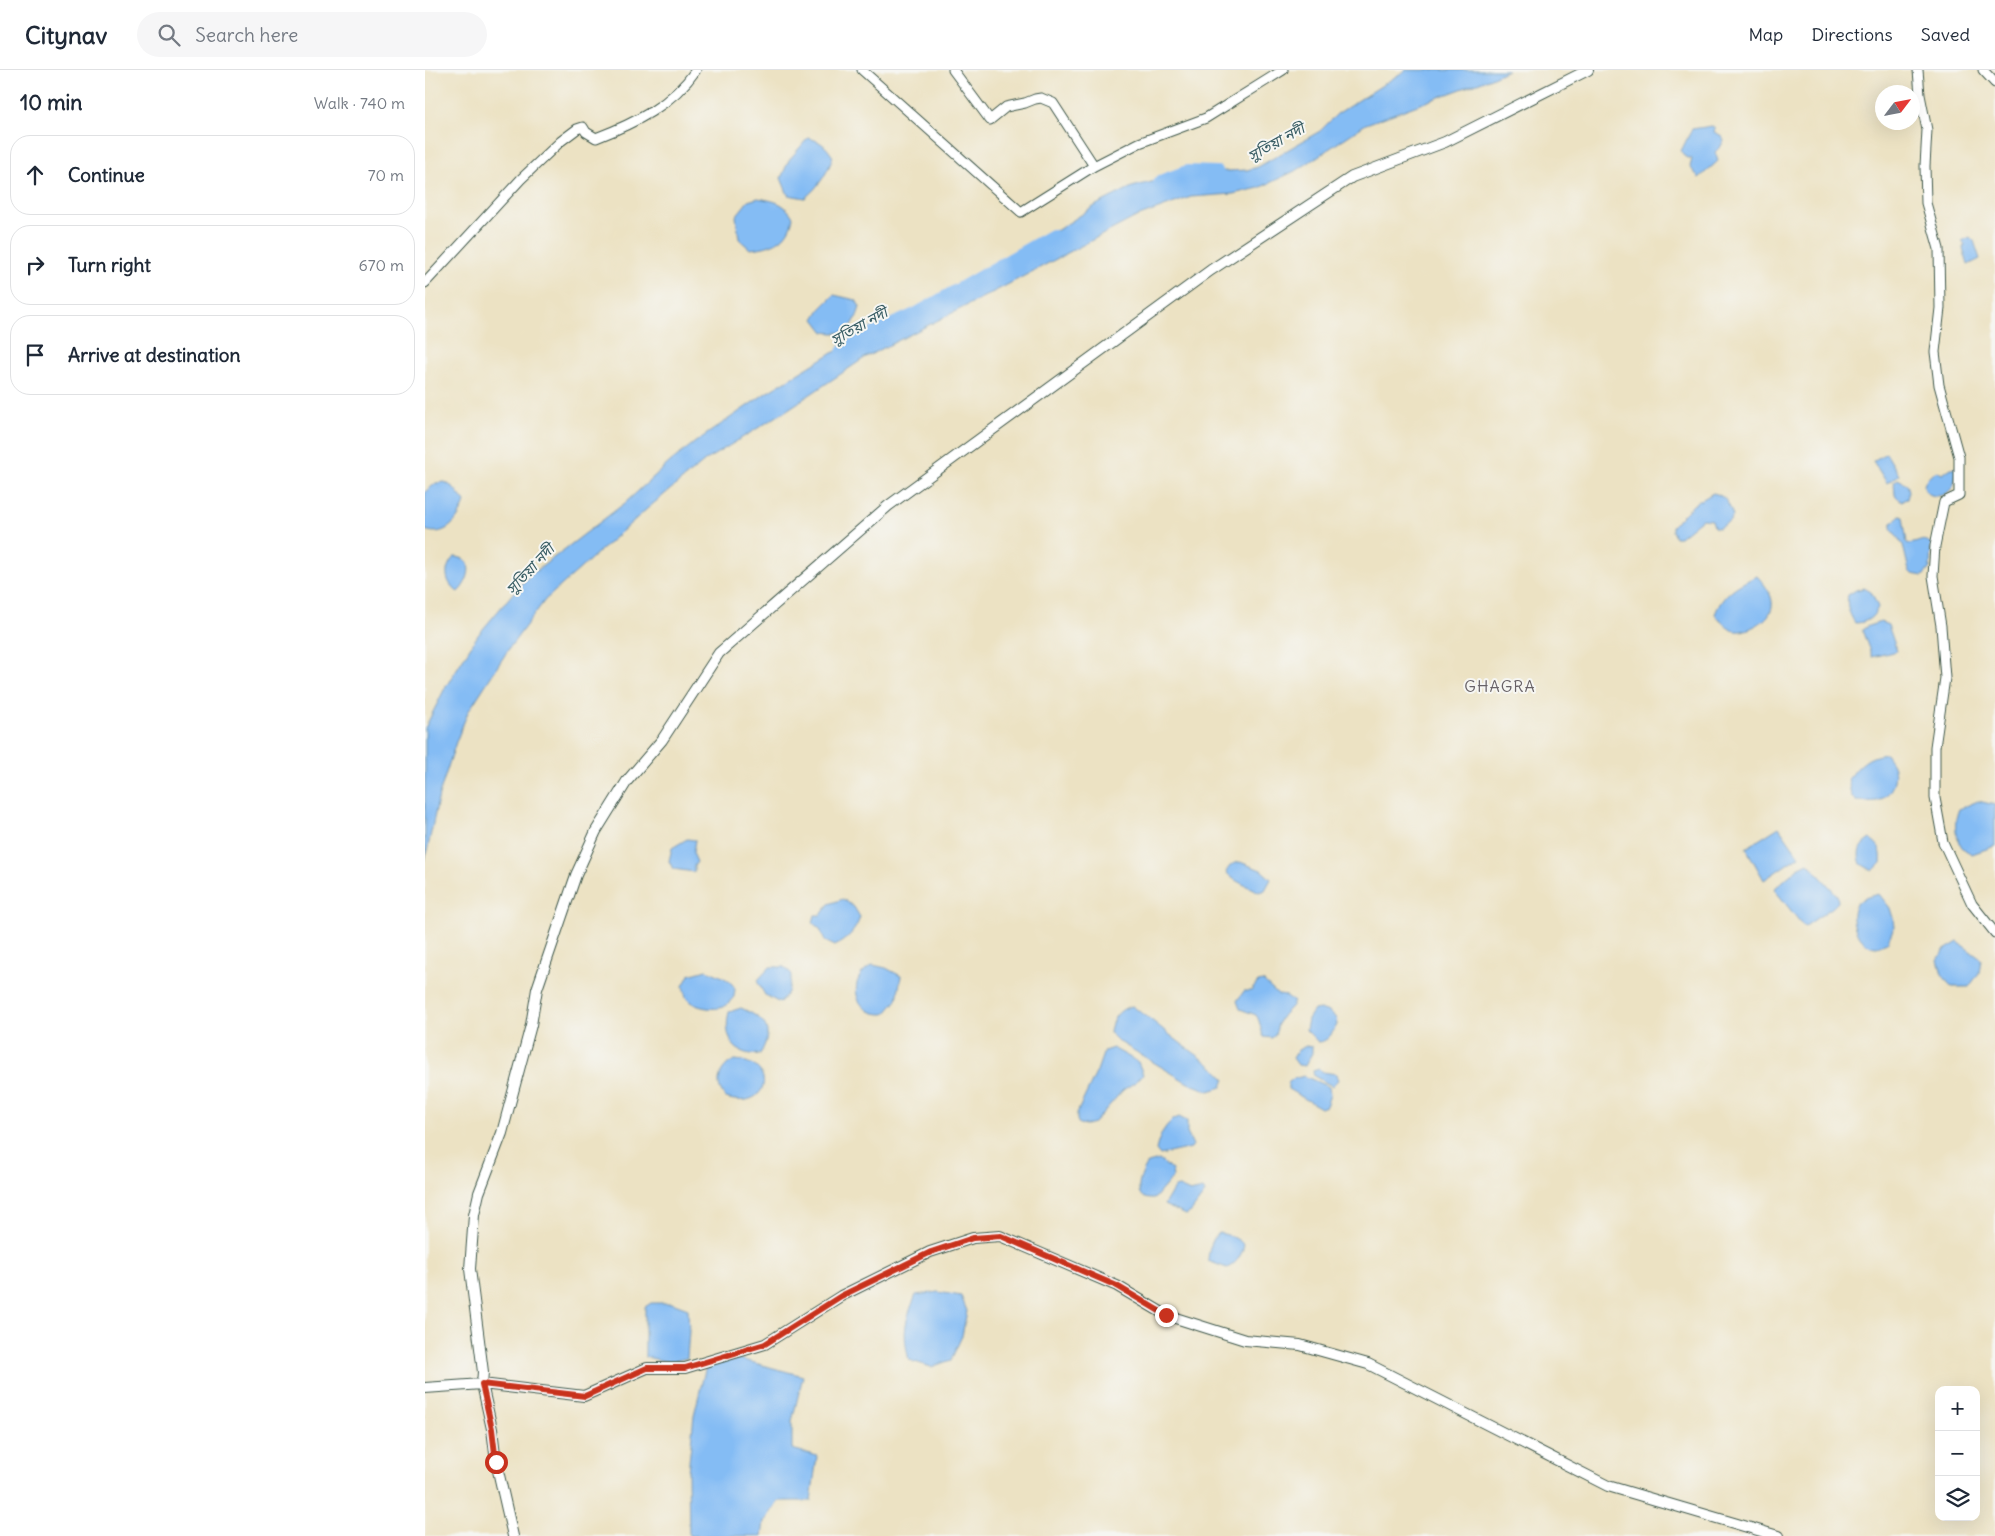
<!DOCTYPE html>
<html lang="en">
<head>
<meta charset="utf-8">
<style>
  body { margin:0; font-family:Delius,"Noto Sans Bengali",sans-serif; background:#f6f6f7; color:#1f2937 }
  .controls { position:absolute; right:15px; bottom:15px; display:grid; overflow:hidden; border-radius:10px; box-shadow:0 5px 20px #0002 }
  .controls button { width:45px; height:45px; display:grid; place-items:center; padding:0; border:0; border-bottom:1px solid #e0e1e3; background:#fff; color:#1f2937; font:25px sans-serif }
  .compass { position:absolute; left:1450px; top:15px; width:45px; height:45px; border-radius:50%; background:#fff; box-shadow:0 5px 20px #0002; rotate:58deg }
  .stop { position:absolute; width:15px; height:15px; margin:-11px; border:4px solid #c8321e; border-radius:50%; background:#fff }
  .stop.end { background:#c8321e; border-color:#fff; box-shadow:0 1px 5px #0008 }
  .list { margin:0; padding:0; list-style:none }
  h2 { display:flex; justify-content:space-between; align-items:center; height:65px; margin:0; padding:0 20px; font-size:21px }
  h2 small { font-size:16px; font-weight:400; color:#747a83 }
  .list li { display:grid; grid-template-columns:32px 1fr auto; gap:15px; align-items:center; box-sizing:border-box; height:80px; margin:0 10px 10px; padding:0 10px; border:1px solid #e0e1e3; border-radius:20px }
  .list b { display:block; font-size:19px; white-space:nowrap }
  .list em { font-size:16px; font-style:normal; color:#747a83 }
  .icon { flex:none; width:28px; height:28px; fill:none; stroke:currentColor; stroke-width:2; stroke-linecap:round; stroke-linejoin:round }
  .map { position:relative; flex:none; width:1570px; height:1466px; overflow:hidden }
  header { display:flex; align-items:center; gap:30px; box-sizing:border-box; height:70px; padding:0 25px; background:#fff; border-bottom:1px solid #e0e1e3 }
  header strong { font-size:24px }
  nav { display:flex; gap:28px; margin-inline-start:auto; font-size:18px }
  .search { width:350px; height:45px; background:#f6f6f7; display:flex; align-items:center; gap:12px; box-sizing:border-box; padding:0 18px; border-radius:28px; color:#747a83; font-size:19px }
  main { display:flex }
  aside { flex:1; background:#fff }
  .map>svg:first-child { display:block }
  .water { fill:#84bcf4; stroke:#527c94 }
  .lines { fill:none; stroke-linecap:round; stroke-linejoin:round }
  .river { stroke:#84bcf4; stroke-width:14 }
  .minor-casing { stroke:#3e5649; stroke-width:11 }
  .tertiary-casing { stroke:#3e5649; stroke-width:12 }
  .minor { stroke:#fff; stroke-width:9 }
  .tertiary { stroke:#fff; stroke-width:10 }
  .route { stroke:#c8321e; stroke-width:6 }
  .labels { text-anchor:middle; dominant-baseline:central; stroke-width:4; stroke-linejoin:round; paint-order:stroke }
  .water-label { font-size:15px; font-style:italic; fill:#385d64; stroke:#f6f6f2 }
  .quarter-label { font-size:16px; letter-spacing:1px; fill:#686267; stroke:#f6f6f2 }
</style>
</head>
<body>
<header>
<strong>Citynav</strong>
<div class="search"><svg class="icon" aria-label="search" viewBox="0 0 24 24"><circle cx="10" cy="10" r="6"/><path d="M15 15l6 6"/></svg>Search here</div>
<nav><a>Map</a><a>Directions</a><a>Saved</a></nav>
</header>
<main>
<aside>
<h2>10 min<small>Walk · 740 m</small></h2>
<ul class="list">
<li><svg class="icon" aria-label="ahead" viewBox="0 0 24 24"><path d="M12 20V5M6 11l6-6 6 6"/></svg><div><b>Continue</b></div><em>70 m</em></li>
<li><svg class="icon" aria-label="right" viewBox="0 0 24 24"><path d="M7 20v-9h11M14 6l5 5-5 5"/></svg><div><b>Turn right</b></div><em>670 m</em></li>
<li><svg class="icon" aria-label="arrive" viewBox="0 0 24 24"><path d="M6 21V4h12l-3 4 3 4H6"/></svg><div><b>Arrive at destination</b></div></li>
</ul>
</aside>
<div class="map">
<svg width="1570" height="1466" viewBox="0 0 1570 1466">
  <rect width="100%" height="100%" fill="#f6f6f2"/>
  <filter id="ink" filterUnits="userSpaceOnUse"><feTurbulence type="fractalNoise" baseFrequency=".02" numOctaves="2"/><feDisplacementMap in="SourceGraphic" scale="10" xChannelSelector="R" yChannelSelector="G"/><feConvolveMatrix kernelMatrix="1 2 1 2 8 2 1 2 1" color-interpolation-filters="sRGB"/></filter>
  <filter id="wash" filterUnits="userSpaceOnUse"><feTurbulence type="fractalNoise" baseFrequency=".0096" numOctaves="4" result="noise"/><feDisplacementMap in="SourceGraphic" scale="20" xChannelSelector="R" yChannelSelector="G"/><feGaussianBlur stdDeviation="1.12" result="paint"/><feColorMatrix in="noise" values="0 0 0 0 0 0 0 0 0 0 0 0 0 0 0 0 0 1.4 0 .05"/><feComposite in="paint" operator="in"/></filter>
  <g filter="url(#wash)">
    <rect width="100%" height="100%" fill="#ece2c3"/>
    <path class="water" d="M981,0H1083L1066,8L941,54L874,99L834,118L808,124L766,127L709,148L580,216L441,287L359,342L281,390L223,438L120,530L85,577L43,642L31,672L14,725L0,791V658L20,618L53,565L94,516L106,505L200,433L245,392L269,373L341,323L405,284L462,259L547,215L604,181L614,172L673,134L707,117L746,107L783,102L822,100L833,97L895,61L912,44Z
      M1287,56L1290,58L1289,62L1297,66L1299,70L1296,76L1290,82L1293,91L1274,108L1265,97L1267,89L1260,87L1256,81L1267,59Z
      M383,68C396,71 401,76 408,87C402,104 394,116 380,128L363,125L356,108L364,90Z
      M333,128C349,131 359,132 368,147C364,171 347,177 325,179L314,169L311,146L323,131Z
      M1545,167L1549,171L1555,189L1543,195L1538,178L1540,174L1537,171Z
      M409,225L431,230L435,237C429,258 421,266 399,262L389,249L395,239Z
      M1461,383L1474,405L1462,413L1448,391Z
      M1531,397C1535,445 1473,424 1512,401L1517,404L1526,398Z
      M1473,409L1482,414L1484,421L1482,429L1476,431L1470,425L1469,412Z
      M20,412L29,418L40,432C34,450 21,468 0,460V422L11,413Z
      M1288,423C1300,425 1304,434 1308,446L1304,452L1293,458L1289,457L1287,450L1277,449L1255,467H1250L1247,461V456L1268,435Z
      M1475,446L1478,447L1482,473C1491,476 1498,465 1506,474L1505,498L1498,506L1487,504L1484,501L1478,475L1466,458V454Z
      M29,487C52,487 44,512 33,522C20,513 18,499 29,487Z
      M1332,506C1349,524 1356,542 1330,556C1324,559 1317,562 1311,561C1302,560 1295,550 1290,544C1298,523 1312,515 1332,506Z
      M1439,518L1446,522L1453,537C1449,547 1442,553 1430,553C1424,543 1421,536 1423,525L1431,520Z
      M1456,552L1463,555L1472,581L1447,587L1437,560L1443,556Z
      M1461,684C1464,689 1468,693 1469,698C1472,711 1465,728 1451,731C1445,732 1437,731 1431,731L1426,725L1423,708C1435,695 1442,686 1461,684Z
      M1553,731L1570,735V776L1547,784C1544,782 1539,780 1537,777C1529,766 1529,750 1534,739Z
      M1354,757L1374,786L1339,810L1321,778Z
      M262,769L270,770L268,783L272,792L269,796V802L248,799L244,791L247,778Z
      M1445,769C1455,775 1457,781 1456,793L1448,801L1436,794C1432,782 1434,776 1445,769Z
      M815,792L836,800L846,809L840,820L834,822C823,816 809,812 801,802C805,795 807,793 815,792Z
      M1383,793L1412,825L1413,832L1408,837L1379,857L1349,819L1373,798Z
      M1454,824L1465,838L1468,848L1469,857L1462,873C1458,874 1454,877 1451,877C1434,876 1423,850 1430,836C1435,828 1446,826 1454,824Z
      M418,829L429,837L435,847C431,861 422,869 410,876L400,871L395,859L388,853L390,845H396L404,834Z
      M1533,872L1556,889L1554,903L1544,917H1526L1517,904L1513,890L1518,881Z
      M448,895L461,898L476,906L472,930L460,944C428,946 421,907 448,895Z
      M345,897H359L367,904L363,922L355,933L340,925L332,911Z
      M281,900C289,903 307,909 310,919C310,921 309,925 309,927C306,930 303,934 300,936C291,941 272,938 264,931C260,927 259,921 258,916L264,905Z
      M838,911L853,925L862,926L869,932C866,939 859,942 855,949C851,956 853,962 847,968L839,967C835,960 836,952 831,945L815,939L812,931L819,921H826L833,912Z
      M707,936C724,947 738,960 754,972C770,984 787,994 800,1009L797,1017L784,1021L763,1013L693,971L685,963C686,950 693,939 707,936Z
      M316,938C340,949 350,958 335,984C308,987 298,966 304,942Z
      M895,939L904,942L911,948L912,955C907,963 903,972 893,972L881,960L883,949L889,940Z
      M881,976L887,977V983L880,996L873,995L868,988L873,980Z
      M688,978L713,992L718,1004L712,1011L698,1020L669,1053L661,1055L654,1054L652,1050V1043L672,1001L679,981Z
      M310,990C354,993 344,1042 301,1028C288,1016 294,996 310,990Z
      M894,999L898,1002L911,1004L913,1010L907,1016L889,1006L888,1001Z
      M879,1006L904,1017L905,1025L901,1036L896,1038L863,1019V1013L868,1009Z
      M754,1047L762,1051V1063L768,1075L766,1078L735,1085L731,1080C734,1067 740,1052 754,1047Z
      M734,1090L747,1100L748,1107L729,1129C704,1131 716,1104 723,1093Z
      M754,1117L765,1122L778,1119L780,1123L766,1142L761,1145L739,1135L749,1118Z
      M793,1163C802,1164 813,1168 819,1175C817,1185 811,1194 802,1198L783,1191C783,1182 787,1169 793,1163Z
      M513,1222L536,1226L542,1241L537,1266L526,1290L506,1297L484,1290C477,1262 480,1251 491,1225Z
      M226,1233H247L263,1239L264,1261L262,1288L245,1292L220,1287V1237Z
      M311,1288L378,1306L367,1351V1379L392,1386L386,1431H354L339,1452L337,1466H264L263,1402L269,1345L281,1296Z"/>
    <g class="lines">
      <path class="river" d="M735,112L762,102L792,103
        M418,282L437,269L492,244L627,166"/>
    </g>
  </g>
  <g filter="url(#ink)">
    <g class="lines">
      <g class="minor-casing">
        <path id="minor" d="M437,0L596,142L669,96
          M528,0L565,50L581,37L600,33L610,29L616,28L628,33L669,96L714,73L781,48L858,0
          M1493,0L1495,25L1502,60L1500,96L1501,133L1514,179L1515,238L1510,282L1514,315L1534,387V425L1519,432L1510,476L1508,506L1516,556L1520,608L1510,677V728L1518,772L1547,834L1570,863
          M1558,0L1570,13
          M0,213L96,109L136,71L152,59L158,57L161,62L171,68C210,53 247,35 271,0"/>
      </g>
      <g class="tertiary-casing">
        <path id="tertiary" d="M0,1318L57,1314L159,1326L222,1298H260L340,1274L416,1226L505,1182L548,1168L575,1166L692,1216L741,1245L820,1270L875,1275L943,1294L1183,1416L1353,1466
          M88,1466L71,1392L67,1359L57,1314L58,1302L45,1199L49,1145L54,1123L77,1063L106,955L112,919L151,805L171,761L202,711L237,670L294,583L463,436L786,200L927,107L1020,72L1163,0"/>
      </g>
      <use href="#minor" class="minor"/>
      <use href="#tertiary" class="tertiary"/>
    </g>
  </g>
  <g class="lines" filter="url(#ink)">
    <path class="route" d="M71,1392L67,1359L57,1314L160,1326L222,1298H260L340,1274L416,1226L506,1182L548,1168L576,1166L692,1216L741,1245"/>
  </g>
  <g class="labels">
    <g class="water-label">
      <text transform="translate(851 72) rotate(-29)">সুতিয়া নদী</text>
      <text transform="translate(434 256) rotate(-29)">সুতিয়া নদী</text>
      <text transform="translate(105 499) rotate(-47)">সুতিয়া নদী</text>
    </g>
    <g class="quarter-label">
      <text x="1075" y="616">GHAGRA</text>
    </g>
  </g>
</svg>
<div class="controls">
<button>+</button>
<button>−</button>
<button><svg class="icon" aria-label="layers" viewBox="0 0 24 24"><path d="M12 4l9 5-9 5-9-5zM3 14l9 5 9-5"/></svg></button>
</div>
<svg class="compass" viewBox="-18 -18 36 36"><path d="M0-13l5 13h-10z" fill="#e53935"/><path d="M0 13l5-13h-10z" fill="#747a83"/></svg>
<div class="stop" style="left:71px;top:1392px"></div>
<div class="stop end" style="left:741px;top:1245px"></div>
</div>
</main>
</body>
</html>
